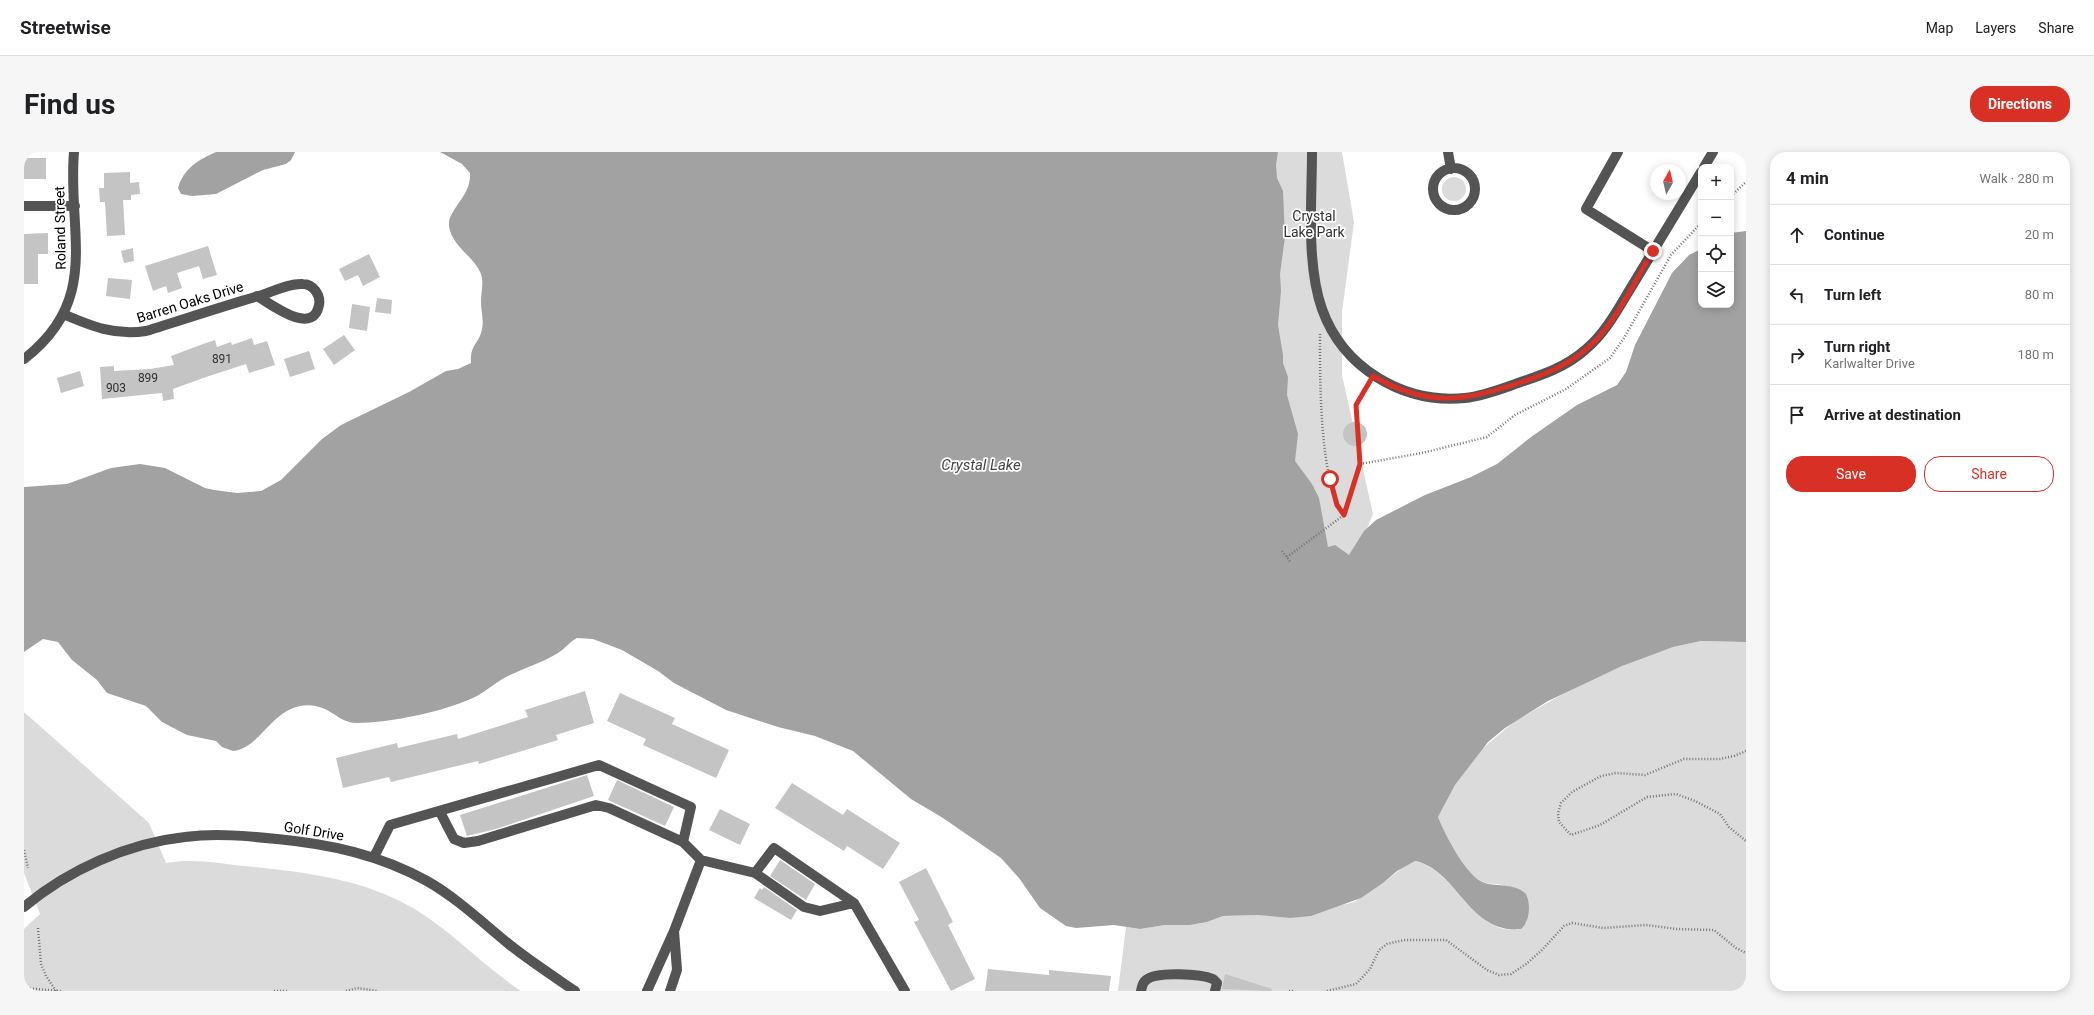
<!DOCTYPE html>
<html lang="en">
<head>
<meta charset="utf-8">
<style>
  body { margin:0; font-family:Roboto,sans-serif; background:#f6f6f6; color:#202124 }
  .controls { position:absolute; right:12px; top:12px; display:grid; overflow:hidden; border-radius:8px; box-shadow:0 2px 10px #0003 }
  .controls button { width:36px; height:36px; display:grid; place-items:center; padding:0; border:0; border-bottom:1px solid #e0e0e0; background:#fff; color:#202124; font:20px sans-serif }
  .compass { position:absolute; left:1626px; top:12px; width:36px; height:36px; border-radius:50%; background:#fff; box-shadow:0 2px 10px #0003; rotate:8deg }
  .stop { position:absolute; width:12px; height:12px; margin:-9px; border:3px solid #d93025; border-radius:50%; background:#fff }
  .stop.end { background:#d93025; border-color:#fff; box-shadow:0 1px 4px #0008 }
  .list { margin:0; padding:0; list-style:none }
  h2 { display:flex; justify-content:space-between; align-items:center; height:52px; margin:0; padding:0 16px; font-size:17px }
  h2 small { font-size:13px; font-weight:400; color:#757577 }
  .list li { display:grid; grid-template-columns:26px 1fr auto; gap:12px; align-items:center; box-sizing:border-box; height:60px; padding:0 16px; border-top:1px solid #e0e0e0 }
  .list b { display:block; font-size:15px; white-space:nowrap }
  .list p { margin:0; font-size:13px; white-space:nowrap; color:#757577 }
  .list em { font-size:13px; font-style:normal; color:#757577 }
  .actions { display:flex; gap:8px; padding:12px 16px }
  .actions a { flex:1; padding:9px 0; border:1px solid #d93025; border-radius:16px; text-align:center; font-size:14px; color:#d93025 }
  .actions .main { background:#d93025; color:#fff }
  .icon { flex:none; width:22px; height:22px; fill:none; stroke:currentColor; stroke-width:2; stroke-linecap:round; stroke-linejoin:round }
  .map { position:relative; flex:none; width:1722px; height:839px; overflow:hidden; border-radius:16px }
  header { display:flex; align-items:center; gap:24px; box-sizing:border-box; height:56px; padding:0 20px; background:#fff; border-bottom:1px solid #e0e0e0 }
  header strong { font-size:19px }
  nav { display:flex; gap:22px; margin-inline-start:auto; font-size:14px }
  .intro { display:flex; align-items:center; justify-content:space-between; box-sizing:border-box; height:96px; padding:0 24px }
  h1 { margin:0; font-size:28px }
  .button { padding:10px 18px; border-radius:16px; background:#d93025; color:#fff; font-size:14px; font-weight:700 }
  main { display:flex; gap:24px; padding:0 24px }
  aside { flex:1; background:#fff; border-radius:16px; box-shadow:0 2px 10px #0003 }
  .map>svg:first-child { display:block }
  .green { fill:#dbdbdb }
  .water { fill:#a2a2a2 }
  .building { fill:#c4c4c4 }
  .lines { fill:none; stroke-linecap:round; stroke-linejoin:round }
  .path { stroke:#767676; stroke-width:2.5; stroke-dasharray:1 2; stroke-linecap:butt }
  .minor { stroke:#545454; stroke-width:10 }
  .route { stroke:#d93025; stroke-width:5 }
  .labels { text-anchor:middle; dominant-baseline:central; stroke-width:3.5; stroke-linejoin:round; paint-order:stroke }
  .number-label { font-size:12px; fill:#313131 }
  .park-label { font-size:14px; fill:#323232; stroke:#fff }
  .street-label { font-size:14px; fill:#000; stroke:#fff }
  .water-label { font-size:15px; font-style:italic; fill:#434343; stroke:#fff }
</style>
</head>
<body>
<header>
<strong>Streetwise</strong>
<nav><a>Map</a><a>Layers</a><a>Share</a></nav>
</header>
<div class="intro"><h1>Find us</h1><a class="button">Directions</a></div>
<main>
<div class="map">
<svg width="1722" height="839" viewBox="0 0 1722 839">
  <rect width="100%" height="100%" fill="#fff"/>
  <path class="green" d="M1246,0H1318L1330,70L1318,160V223L1349,362L1326,417L1298,402L1262,296L1256,247Z
    M1418 37a12 12 0 1 1 24 0a12 12 0 1 1-24 0Z
    M1677,489L1722,490V839H1094L1102,775L1116,777L1141,773H1166L1183,770L1199,764L1233,763L1266,766L1330,750L1359,731L1382,713L1391,709C1425,716 1441,763 1476,776C1481,778 1488,777 1494,778L1503,770V746C1495,742 1487,736 1478,733C1471,731 1463,733 1457,729C1439,719 1421,683 1414,665L1431,633L1458,597L1491,569L1553,534L1614,507L1649,495Z
    M0,560L125,671L142,711C168,706 193,711 220,714C278,720 337,726 389,756C428,779 459,814 497,839H0V777L16,762L0,721Z"/>
  <path class="water" d="M192,0H271L267,8L262,12L239,18L192,42L168,44L157,42L154,36C160,16 174,8 192,0Z
    M416,0H1254L1252,13L1253,26L1259,39L1261,85L1256,122L1257,139L1254,173L1259,203V211L1264,225L1263,243L1274,282L1271,309L1288,332L1295,346L1304,395L1311,393L1325,403L1340,379L1352,368L1401,343L1447,325L1473,312L1507,285L1553,253L1593,233L1602,220L1611,193L1648,121L1665,103L1677,97V153H1707V81L1722,79V490L1677,489L1649,495L1598,514L1524,549L1481,576L1464,590L1431,633L1414,665C1421,682 1442,725 1461,731C1474,735 1491,731 1502,742C1507,752 1506,770 1497,777C1445,783 1433,717 1391,709L1373,719L1359,731L1337,746L1287,764L1266,766L1233,763L1199,764L1183,770L1166,773H1141L1116,777L1090,773L1052,776L1042,774L1016,756L995,726L977,706L919,666L887,647L829,599L791,584L754,575L702,558L650,531L634,519L598,498L569,487L553,486C545,490 541,497 534,501C518,511 500,516 484,524C473,529 464,538 453,544C423,559 366,571 332,571C313,571 304,549 276,554C246,560 235,597 209,599L198,595L192,589L163,583L138,570L122,554L83,541L73,528L48,508L34,490L19,487L0,500V335L43,332L87,316L116,312L141,316L181,336L190,338L213,341L237,339L257,328L298,287L317,273L385,240L422,219L434,217L447,211C446,191 455,193 458,177C460,168 457,159 457,150C457,140 460,131 457,122C450,104 428,95 425,74C423,58 448,44 446,21L438,12Z"/>
  <path class="building" d="M0,6H22V27H0Z
    M106,20V31L115,30L116,42L107,43V48H99L101,83L83,84L81,50H76L75,36H80V21Z
    M24,81V102H14V132H0V82Z
    M184,94L193,123L179,127L175,114L153,121L158,136L144,141L142,134L129,139L121,114Z
    M109,96L110,109L100,111L97,99Z
    M345,102L356,125L339,134L334,123L321,129L315,117Z
    M84,126L108,128L106,147L82,144Z
    M353,146L368,148L367,162L351,160Z
    M328,152L346,155L343,179L325,176Z
    M320,183L331,198L310,213L299,197Z
    M228,186L230,193L243,189L251,213L225,221L222,212L182,225L149,237L150,247L139,249L138,241L78,247L76,215L90,214V219L126,217L150,213L147,204L179,192L191,188L193,195L207,190L208,193Z
    M285,199L291,217L266,225L260,207Z
    M56,219L60,234L37,241L33,226Z
    M1319 282a12 12 0 1 1 24 0a12 12 0 1 1-24 0Z
    M561,539L570,571L532,583L534,588L455,612L454,609L367,630L365,625L319,636L312,606L373,591L374,596L433,582L434,587L504,565L501,558Z
    M596,541L651,566L648,572L705,598L692,626L619,593L622,587L583,569Z
    M563,623L570,644L472,677L443,684L436,663Z
    M593,628L650,655L641,674L584,648Z
    M768,631L819,663L823,657L876,691L859,717L823,694L820,699L751,656Z
    M696,657L726,672L716,693L685,678Z
    M756,708L791,732L782,748L746,724Z
    M902,716L929,770L924,773L951,827L927,839L890,770L895,768L875,730Z
    M740,735L773,758L767,768L730,746L736,736L738,738Z
    M964,817L1025,823V818L1087,824L1085,839H961Z
    M1201,822L1248,837L1247,839L1198,837Z"/>
  <g class="lines">
    <path class="path" d="M1707,44L1722,30
      M1296,182C1296,226 1295,329 1320,363
      M1336,312L1398,301L1463,285L1491,263L1542,237L1586,206L1600,186L1647,103L1677,71
      M1258,399L1267,411
      M1263,405L1320,363L1336,312L1332,253L1344,233
      M1722,599L1710,604L1696,607H1660L1621,623L1592,621L1577,624L1548,640L1537,651L1534,661L1535,670L1547,683L1576,673L1623,645L1652,642L1671,649L1696,662L1705,675L1722,689
      M0,698L4,716
      M14,776L17,812L22,824L32,839
      M0,836L37,839
      M250,839H264
      M322,839L333,836L354,839
      M1265,839H1271
      M1303,839L1332,832L1346,817L1355,798L1363,792L1380,788H1422L1463,818L1475,823L1487,822L1502,812L1517,799L1540,774L1548,771L1579,776L1622,773L1653,777L1690,778L1712,796L1722,801"/>
    <path class="minor" d="M1288,0C1288,48 1282,112 1298,157C1319,216 1379,252 1441,246C1460,244 1477,237 1494,231C1518,223 1542,215 1561,198C1583,180 1596,153 1611,129C1633,93 1655,56 1677,20
      M1424,0L1427,17
      M1594,0L1562,57L1629,99
      M1680,15L1689,0
      M1409 37a21 21 0 1 1 42 0a21 21 0 1 1-42 0Z
      M0,54H51
      M39,162C67,174 91,184 122,179C161,167 199,154 238,143C250,139 266,131 279,132C289,132 297,143 295,153C289,185 247,152 233,144
      M0,207C78,147 43,80 50,0
      M416,660L430,687L440,691L454,689L572,653L585,656L659,690
      M350,705L366,673L575,613L667,655L659,690L677,708L731,721L750,696L830,751L881,839
      M731,721L780,755L796,759L830,751
      M0,755C44,718 104,691 161,685C192,681 223,684 253,687C306,692 356,703 403,729C433,746 459,771 486,793C506,809 529,824 551,839
      M650,779L677,708
      M623,839L650,779L653,818L646,839
      M1117,839C1118,835 1118,831 1122,828C1132,819 1177,822 1189,827L1193,831L1191,839"/>
  </g>
  <g class="lines">
    <path class="route" d="M1306,327L1313,353L1320,363L1336,312L1332,253L1349,224C1404,256 1441,249 1498,230C1525,221 1549,211 1569,191C1593,168 1612,127 1629,99"/>
  </g>
  <g class="labels">
    <g class="number-label">
      <text x="198" y="207">891</text>
      <text x="124" y="226">899</text>
      <text x="92" y="236">903</text>
    </g>
    <g class="park-label">
      <text x="1290" y="64">Crystal<tspan x="1290" dy="16">Lake Park</tspan></text>
    </g>
    <g class="street-label">
      <text transform="translate(36 76) rotate(-91)">Roland Street</text>
      <text transform="translate(166 150) rotate(-17)">Barren Oaks Drive</text>
      <text transform="translate(290 679) rotate(9)">Golf Drive</text>
    </g>
    <g class="water-label">
      <text x="957" y="313">Crystal Lake</text>
    </g>
  </g>
</svg>
<div class="controls">
<button>+</button>
<button>−</button>
<button><svg class="icon" aria-label="locate" viewBox="0 0 24 24"><circle cx="12" cy="12" r="6"/><path d="M12 2v4M12 18v4M2 12h4M18 12h4"/></svg></button>
<button><svg class="icon" aria-label="layers" viewBox="0 0 24 24"><path d="M12 4l9 5-9 5-9-5zM3 14l9 5 9-5"/></svg></button>
</div>
<svg class="compass" viewBox="-18 -18 36 36"><path d="M0-13l5 13h-10z" fill="#e53935"/><path d="M0 13l5-13h-10z" fill="#757577"/></svg>
<div class="stop" style="left:1306px;top:327px"></div>
<div class="stop end" style="left:1629px;top:99px"></div>
</div>
<aside>
<h2>4 min<small>Walk · 280 m</small></h2>
<ul class="list">
<li><svg class="icon" aria-label="ahead" viewBox="0 0 24 24"><path d="M12 20V5M6 11l6-6 6 6"/></svg><div><b>Continue</b></div><em>20 m</em></li>
<li><svg class="icon" aria-label="left" viewBox="0 0 24 24"><path d="M17 20v-9H6M10 6l-5 5 5 5"/></svg><div><b>Turn left</b></div><em>80 m</em></li>
<li><svg class="icon" aria-label="right" viewBox="0 0 24 24"><path d="M7 20v-9h11M14 6l5 5-5 5"/></svg><div><b>Turn right</b><p>Karlwalter Drive</p></div><em>180 m</em></li>
<li><svg class="icon" aria-label="arrive" viewBox="0 0 24 24"><path d="M6 21V4h12l-3 4 3 4H6"/></svg><div><b>Arrive at destination</b></div></li>
</ul>
<div class="actions"><a class="main">Save</a><a>Share</a></div>
</aside>
</main>
</body>
</html>
